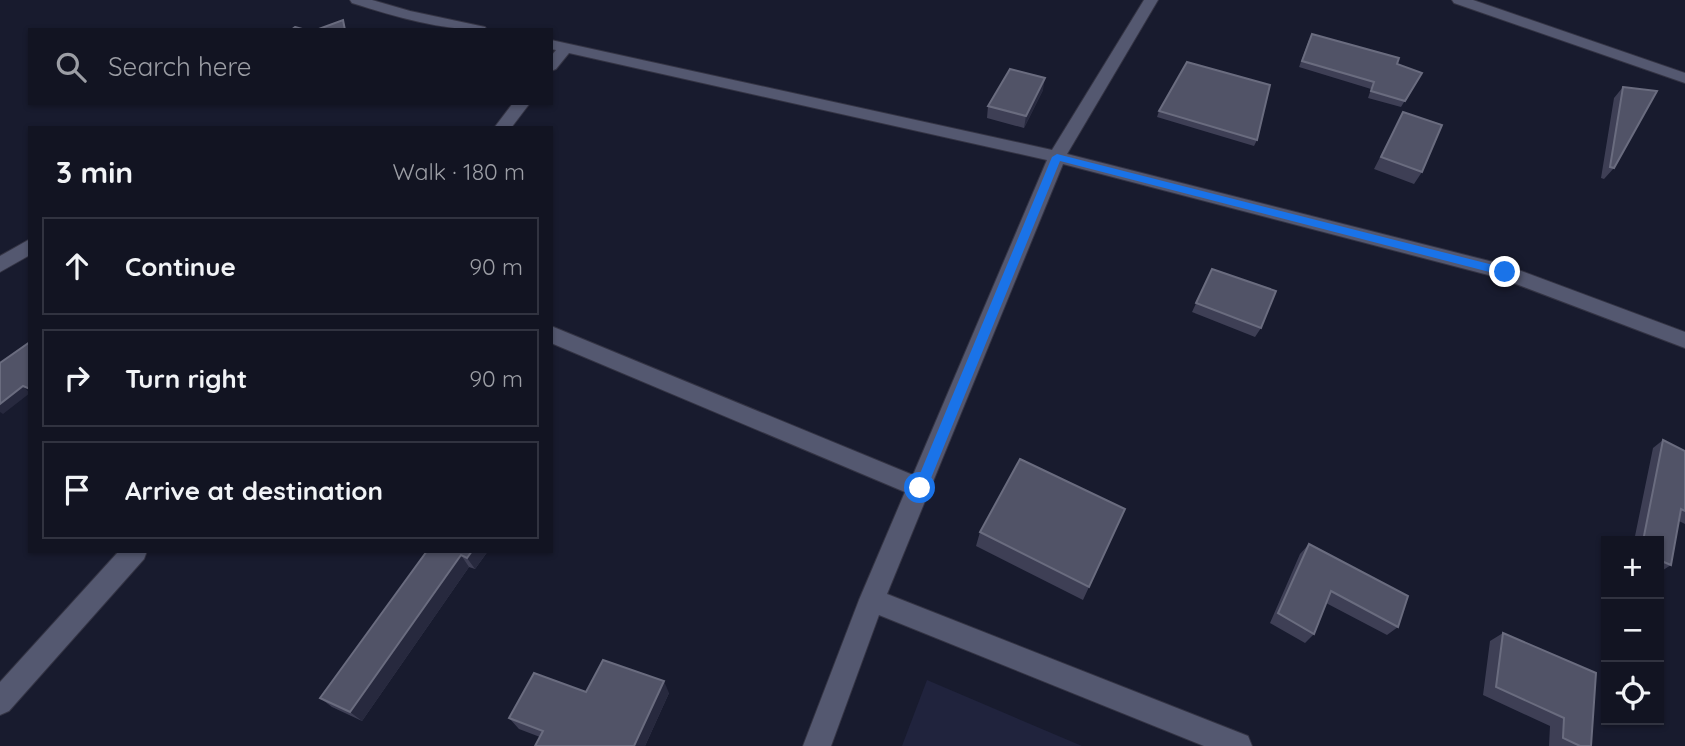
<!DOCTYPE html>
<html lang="en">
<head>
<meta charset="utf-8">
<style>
  body { margin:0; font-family:Quicksand,sans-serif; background:#1b1d2a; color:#f1f3f6 }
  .controls { position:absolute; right:21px; bottom:21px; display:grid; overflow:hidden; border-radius:0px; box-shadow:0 2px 5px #0004 }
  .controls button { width:63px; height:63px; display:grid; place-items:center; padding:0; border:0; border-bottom:2px solid #313340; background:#121422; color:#f1f3f6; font:35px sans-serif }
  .stop { position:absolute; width:21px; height:21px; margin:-16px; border:5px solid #1a73e8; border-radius:50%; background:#fff }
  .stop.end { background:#1a73e8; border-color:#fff; box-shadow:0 2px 7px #0008 }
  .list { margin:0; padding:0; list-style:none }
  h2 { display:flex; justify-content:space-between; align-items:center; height:91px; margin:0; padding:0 28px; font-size:30px }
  h2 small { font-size:23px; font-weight:400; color:#9c9ea5 }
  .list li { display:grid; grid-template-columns:46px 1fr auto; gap:21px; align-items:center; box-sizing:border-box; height:98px; margin:0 14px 14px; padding:0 14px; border:2px solid #313340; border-radius:0px }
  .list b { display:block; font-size:26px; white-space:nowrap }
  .list em { font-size:23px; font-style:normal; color:#9c9ea5 }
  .icon { flex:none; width:38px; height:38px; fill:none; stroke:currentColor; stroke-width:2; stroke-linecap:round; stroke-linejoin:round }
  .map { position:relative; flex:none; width:1685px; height:746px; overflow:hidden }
  .search { position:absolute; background:#121422; box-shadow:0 2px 5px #0004; left:28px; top:28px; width:525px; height:77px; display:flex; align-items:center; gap:18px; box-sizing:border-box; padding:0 24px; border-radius:0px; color:#9c9ea5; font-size:26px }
  .panel { position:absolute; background:#121422; box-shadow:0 2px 5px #0004; left:28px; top:126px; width:525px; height:427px; border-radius:0px }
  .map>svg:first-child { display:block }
  .built { fill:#20233d }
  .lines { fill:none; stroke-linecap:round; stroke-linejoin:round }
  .street-casing { stroke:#343444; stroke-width:2 }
  .street { fill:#545870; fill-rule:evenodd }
  .wall { fill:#3e3f55 }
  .shaded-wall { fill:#27293e }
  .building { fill:#515367; stroke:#6a6c7f; stroke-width:2 }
  .route { fill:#1a73e8 }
</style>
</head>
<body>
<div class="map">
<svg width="1685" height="746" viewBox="0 0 1685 746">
  <rect width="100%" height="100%" fill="#181b2e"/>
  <path class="built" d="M927,680L1082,746H902Z"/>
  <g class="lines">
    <g class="street-casing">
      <path id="street" d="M350,0H372L410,11L485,27L487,30C440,30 397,17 352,3Z
        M1144,0H1158L1067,154L1505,265L1685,332V348L1500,278L1063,164L887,594L1248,736L1252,746H1204L879,615L831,746H803L859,600L905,492L551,343V326L913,475L1047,160L569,53L556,69L551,71V56L556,50L551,49V40L1052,150Z
        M1452,0H1473L1685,73V83L1454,3Z
        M513,103H530L511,128H494Z
        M30,239V255L0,272V256Z
        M119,551H147L144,559L9,711L0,715V682Z"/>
    </g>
    <use href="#street" class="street"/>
  </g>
  <path class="wall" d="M1309,40L1397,64L1422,73L1401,107L1368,98L1371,89L1299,67Z
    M1623,87L1614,168L1604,179L1601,178L1614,98Z
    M1043,90L1024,128L987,118L988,106Z
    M1159,111L1257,140L1254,146L1157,117Z
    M1403,112L1422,172L1414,184L1374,169Z
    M1212,269L1261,328L1255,337L1192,312Z
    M1663,440L1685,451V524L1679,521L1671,565L1660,572H1659V541H1634L1653,448Z
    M1125,509L1083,600L976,546L980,532Z
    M1309,544L1398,627L1387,635L1326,603L1314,634L1305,643L1270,623L1300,554Z
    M427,551H488L475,569L469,567L362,721L332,707L320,698Z
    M1503,633L1591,746H1549L1550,726L1483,695L1490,641Z
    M586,692L669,693L645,746H535L540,737L519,729L509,718Z"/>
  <path class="shaded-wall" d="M1045,78L1043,90L1024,128L1026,116Z
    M23,386L30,393L3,414L0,412V404Z
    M472,551H488L475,569L467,558Z
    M461,555L469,567L362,721L350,712Z
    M664,681L669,693L645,746H634Z"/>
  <path class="building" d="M343,20L345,30H316Z
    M295,27L306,30H291Z
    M1312,34L1399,58L1397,64L1422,73L1405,101L1371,91L1374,82L1302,61Z
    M1187,62L1270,85L1257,140L1159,111Z
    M1010,69L1045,78L1026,116L988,106Z
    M1623,87L1657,91L1614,168L1610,167Z
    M1403,112L1442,125L1422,172L1381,157Z
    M1212,269L1276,291L1261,328L1196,303Z
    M30,342V389L23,386L0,404V363Z
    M1663,440L1685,451V511L1681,509L1671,565L1659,560V541H1643Z
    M1020,459L1125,509L1089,587L980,532Z
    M1309,544L1408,596L1398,627L1331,591L1314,634L1278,613Z
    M427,551H472L467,558L461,555L350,712L320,698Z
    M1503,633L1596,673L1591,746H1580L1563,738L1564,718L1496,687Z
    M603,660L664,681L634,746H535L543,731L509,718L534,673L586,692Z"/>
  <path class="route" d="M1057,154L1505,268L1510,272L1505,276L1060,161L927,488L925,492H916L914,488L1052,157Z"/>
</svg>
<div class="controls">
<button>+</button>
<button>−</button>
<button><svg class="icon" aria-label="locate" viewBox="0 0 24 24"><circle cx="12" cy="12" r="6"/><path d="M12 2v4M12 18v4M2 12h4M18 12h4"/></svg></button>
</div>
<div class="stop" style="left:920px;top:488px"></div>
<div class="stop end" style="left:1505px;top:272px"></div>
<div class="search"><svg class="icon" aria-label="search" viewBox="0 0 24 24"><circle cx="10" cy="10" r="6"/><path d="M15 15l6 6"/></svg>Search here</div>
<section class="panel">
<h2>3 min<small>Walk · 180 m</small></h2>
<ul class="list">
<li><svg class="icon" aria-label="ahead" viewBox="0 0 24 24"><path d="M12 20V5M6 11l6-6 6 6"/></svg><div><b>Continue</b></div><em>90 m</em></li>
<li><svg class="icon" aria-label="right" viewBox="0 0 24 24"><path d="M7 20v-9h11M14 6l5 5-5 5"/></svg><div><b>Turn right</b></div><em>90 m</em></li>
<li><svg class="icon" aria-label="arrive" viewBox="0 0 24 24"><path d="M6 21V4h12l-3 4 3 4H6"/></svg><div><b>Arrive at destination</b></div></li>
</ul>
</section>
</div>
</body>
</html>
